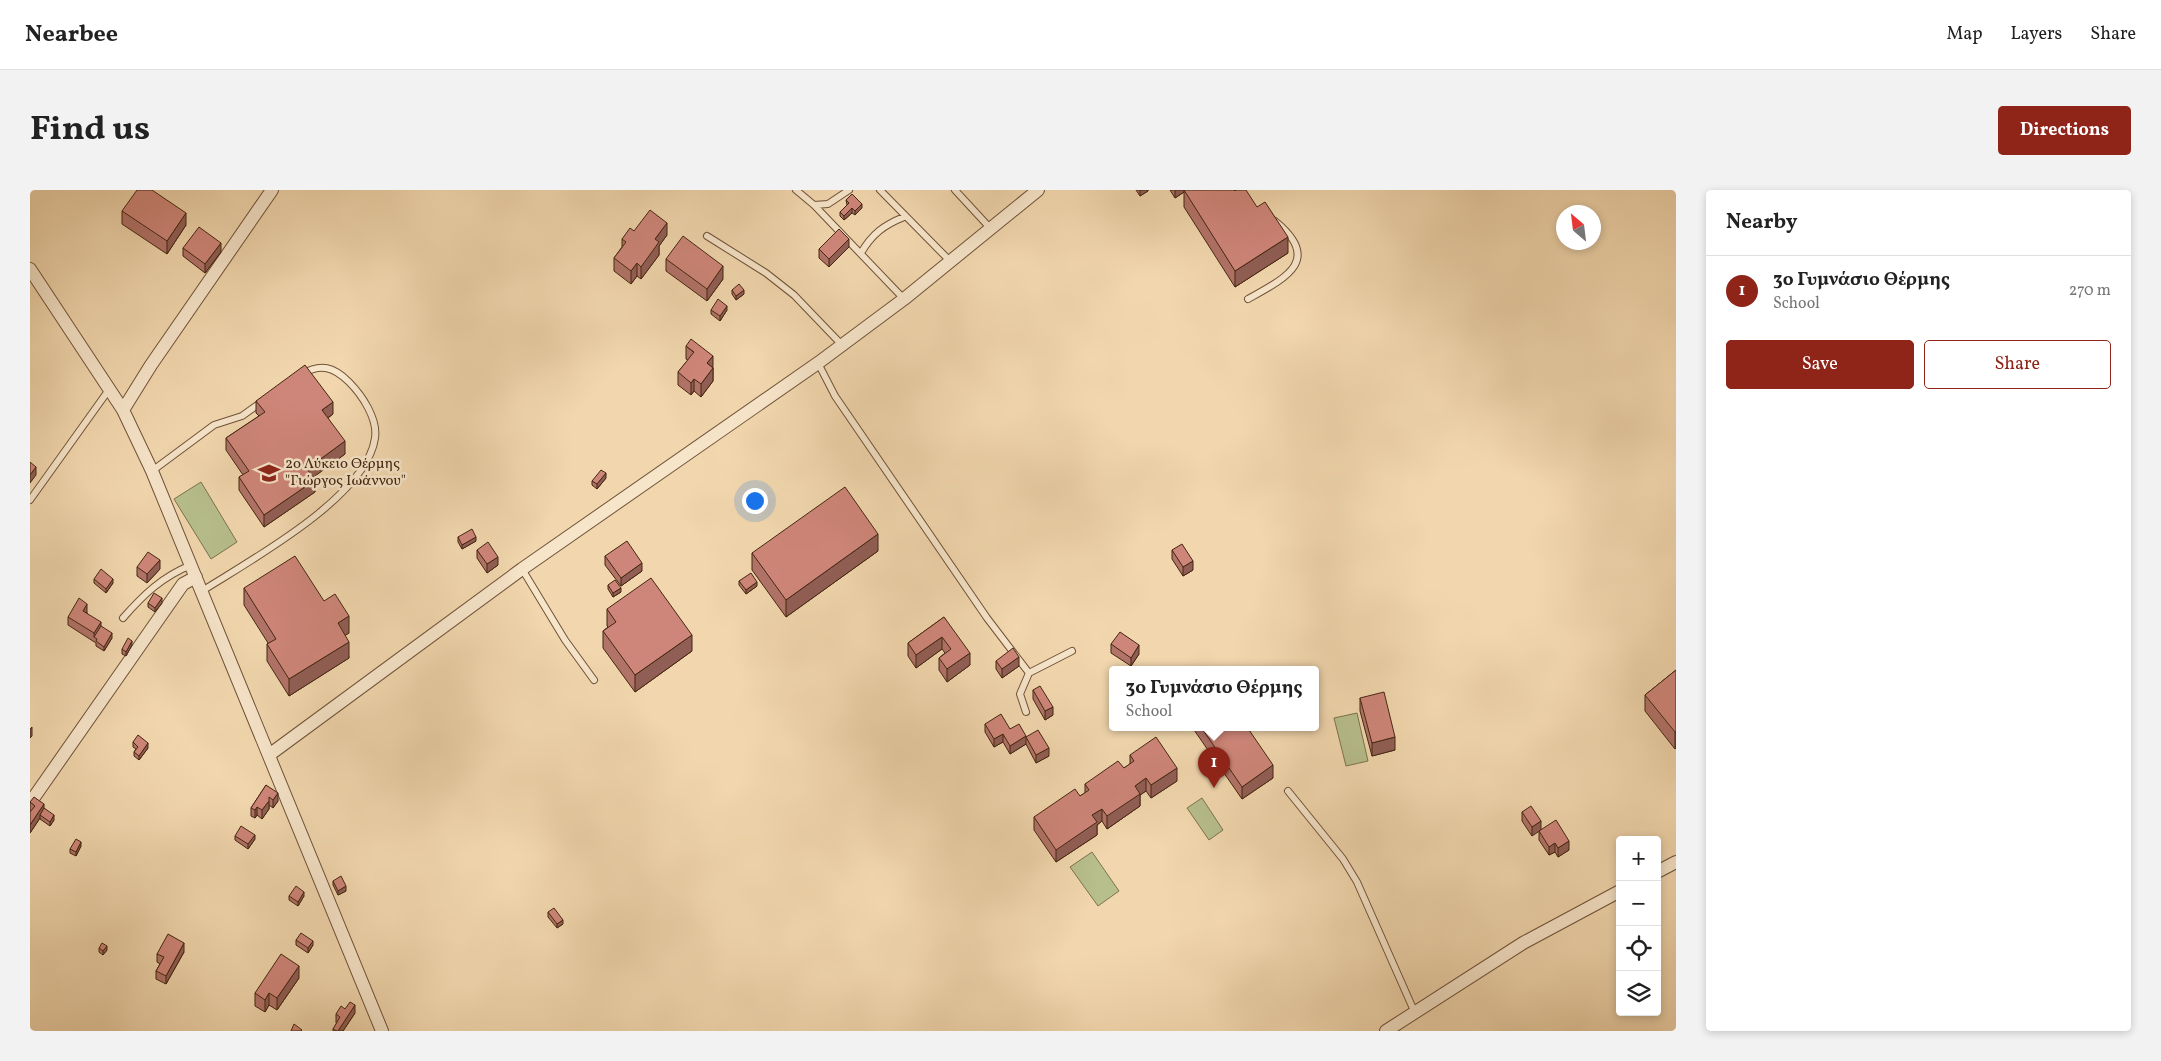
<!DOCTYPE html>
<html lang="en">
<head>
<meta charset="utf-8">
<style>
  body { margin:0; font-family:Vollkorn,serif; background:#f2f2f2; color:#222 }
  .controls { position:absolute; right:15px; bottom:15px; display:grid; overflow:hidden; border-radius:5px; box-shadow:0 2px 8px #0003 }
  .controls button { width:45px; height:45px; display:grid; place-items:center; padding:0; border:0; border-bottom:1px solid #e0e0e0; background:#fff; color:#222; font:25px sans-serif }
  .compass { position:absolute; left:1526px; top:15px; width:45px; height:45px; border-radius:50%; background:#fff; box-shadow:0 2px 8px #0003; rotate:332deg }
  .you { position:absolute; left:724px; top:310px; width:18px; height:18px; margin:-12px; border:4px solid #fff; border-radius:50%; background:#1a73e8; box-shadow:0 0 0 8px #1a73e833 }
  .badge { display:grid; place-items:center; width:32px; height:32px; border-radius:50%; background:#8f2418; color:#fff; font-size:16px; font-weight:700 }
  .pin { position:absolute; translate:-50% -41px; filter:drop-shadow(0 1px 2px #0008) }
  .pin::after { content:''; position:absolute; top:26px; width:18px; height:15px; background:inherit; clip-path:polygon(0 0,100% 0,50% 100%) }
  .popup { position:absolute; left:1079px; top:476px; width:210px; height:65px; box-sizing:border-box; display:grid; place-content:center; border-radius:5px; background:#fff; filter:drop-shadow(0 1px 4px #0005); font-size:16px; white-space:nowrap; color:#767676 }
  .popup b { font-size:19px; color:#222 }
  .popup::after { content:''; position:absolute; left:50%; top:100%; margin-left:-10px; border:10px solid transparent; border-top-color:#fff }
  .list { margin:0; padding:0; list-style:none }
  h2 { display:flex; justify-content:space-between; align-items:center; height:65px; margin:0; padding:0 20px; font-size:21px }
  h2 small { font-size:16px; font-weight:400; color:#767676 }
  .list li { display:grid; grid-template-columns:32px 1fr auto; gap:15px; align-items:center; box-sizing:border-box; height:70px; padding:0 20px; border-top:1px solid #e0e0e0 }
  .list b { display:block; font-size:19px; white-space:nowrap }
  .list p { margin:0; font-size:16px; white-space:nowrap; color:#767676 }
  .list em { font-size:16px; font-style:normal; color:#767676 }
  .actions { display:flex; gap:10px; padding:15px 20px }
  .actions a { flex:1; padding:11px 0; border:1px solid #8f2418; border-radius:5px; text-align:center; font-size:18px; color:#8f2418 }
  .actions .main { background:#8f2418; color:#fff }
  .icon { flex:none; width:28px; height:28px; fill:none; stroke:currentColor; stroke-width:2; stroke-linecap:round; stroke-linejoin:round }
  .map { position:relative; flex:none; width:1646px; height:841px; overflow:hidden; border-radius:5px }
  header { display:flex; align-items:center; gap:30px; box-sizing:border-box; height:70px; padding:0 25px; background:#fff; border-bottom:1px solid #e0e0e0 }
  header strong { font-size:24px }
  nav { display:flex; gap:28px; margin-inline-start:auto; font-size:18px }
  .intro { display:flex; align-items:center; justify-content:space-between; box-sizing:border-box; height:120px; padding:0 30px }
  h1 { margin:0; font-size:35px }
  .button { padding:12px 22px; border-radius:5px; background:#8f2418; color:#fff; font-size:18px; font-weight:700 }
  main { display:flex; gap:30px; padding:0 30px }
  aside { flex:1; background:#fff; border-radius:5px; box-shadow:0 2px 8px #0003 }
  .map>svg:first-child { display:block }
  .green { fill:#b7bf8d; stroke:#7d724e }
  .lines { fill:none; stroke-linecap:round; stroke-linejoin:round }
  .service-casing { stroke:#6f5238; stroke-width:8 }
  .minor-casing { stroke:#6f5238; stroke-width:14 }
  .service { stroke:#f7e5ca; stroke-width:6 }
  .minor { stroke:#f7e5ca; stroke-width:12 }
  .wall { fill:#b27369; stroke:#432610 }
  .shaded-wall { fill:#915e55; stroke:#432610 }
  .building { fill:#cf867a; stroke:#432610 }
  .labels { text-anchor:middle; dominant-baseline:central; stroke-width:5; stroke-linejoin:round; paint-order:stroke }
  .poi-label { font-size:15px; fill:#432610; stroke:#f7e5ca; text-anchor:start }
</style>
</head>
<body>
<header>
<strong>Nearbee</strong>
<nav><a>Map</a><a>Layers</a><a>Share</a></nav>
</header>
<div class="intro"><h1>Find us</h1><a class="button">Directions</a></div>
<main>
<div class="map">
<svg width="1646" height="841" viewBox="0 0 1646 841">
  <rect width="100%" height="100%" fill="#f2d7ae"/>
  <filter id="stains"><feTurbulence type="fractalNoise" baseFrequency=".004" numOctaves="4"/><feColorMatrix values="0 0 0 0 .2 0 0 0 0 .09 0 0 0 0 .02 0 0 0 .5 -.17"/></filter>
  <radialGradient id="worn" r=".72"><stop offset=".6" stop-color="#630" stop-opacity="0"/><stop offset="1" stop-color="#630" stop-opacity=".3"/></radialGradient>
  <path class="green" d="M171,292L207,352L181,369L144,309Z
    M1327,523L1338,571L1316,576L1304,528Z
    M1172,608L1193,640L1179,650L1157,618Z
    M1062,662L1089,701L1068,716L1040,677Z"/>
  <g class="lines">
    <g class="service-casing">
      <path id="service" d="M766,0L784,15L874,109
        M850,0L921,72
        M925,0L961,39
        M784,15L798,14L819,0
        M677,46L736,83L764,105L812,155
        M831,63C842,44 854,35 874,27
        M1218,109C1256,88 1293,70 1245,31
        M788,173L805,206L957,428L999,483
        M122,281L184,235L212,226L233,211
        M0,310L78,201
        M492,379L535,450L564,490
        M172,401C219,371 337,307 345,248C348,229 332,205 319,192C304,177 291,173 272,184
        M93,428C114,404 132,387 161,375
        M996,522L990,504L999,483L1042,461
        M1258,601L1313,669L1327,692L1385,823"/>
    </g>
    <g class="minor-casing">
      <path id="minor" d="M0,79L93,220L122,281L352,841
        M93,220L121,175L242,0
        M239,565L492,379L788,173L874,109L1008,0
        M0,613L153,394L166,387
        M1627,682L1646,672
        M1356,841L1493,753L1590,701"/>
    </g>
    <use href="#service" class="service"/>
    <use href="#minor" class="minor"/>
  </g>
  <path class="wall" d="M1106,0H1118V1L1110,6Z
    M1140,0H1204L1258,63L1205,97L1154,17V2L1145,8Z
    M816,10L832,18L825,25L822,23L814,30L810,26V22L817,15Z
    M92,21L156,35L137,64L92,34Z
    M604,41L637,45L629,56V65L611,89L607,86L601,94L584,81V68L592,57V49Z
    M819,57L799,77L789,68V59Z
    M153,58L191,62L175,83L153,66Z
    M636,69L693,89L677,111L636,81Z
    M702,100L714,104L706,110L702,104Z
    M681,120H697L690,131L681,124Z
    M656,156L683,178V191L671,207L664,201L661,205L648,195V182L658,170L656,169Z
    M226,211L303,224L298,228L315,264L283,287L285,302L234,337L209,300V287L213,285L196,260V248L229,226L226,223Z
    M576,288L567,299L562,295V291Z
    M428,347L446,351L432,359L428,352Z
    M447,360L468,375L457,383L447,368Z
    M1142,360L1163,380L1153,386L1142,369Z
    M848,361L756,427L722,380V363Z
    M575,366L612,381L591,396L575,375Z
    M107,377L130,379L117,393L107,386Z
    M64,389L83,393L76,403L64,393Z
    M709,391L727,396L716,404L709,395Z
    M578,395L591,402L583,407L578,399Z
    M214,398L294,411L319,443L315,445L319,468L259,506L237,471V454L238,453L214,415Z
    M118,413H132L125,422L118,417Z
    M577,419L662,461L605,502L573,458V441L578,437L577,436Z
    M57,422V423L82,448L74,461L66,456V453L38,435V427Z
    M914,427L940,475L917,492L909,480V468L915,463L912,459L886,478L878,466V453Z
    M1081,454L1109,464L1101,476L1081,463Z
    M102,455L96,466L92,464V459Z
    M966,471L989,476L972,488L966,479Z
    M1646,480V558L1645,559L1615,521V505Z
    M1003,500L1023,525L1015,530L1003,509Z
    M1330,508L1365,560L1342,566L1330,521Z
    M955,534L980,539L996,547L1019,566L1006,573L996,554L980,564L973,552L964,557L955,542Z
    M1162,537H1217L1243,588L1212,609Z
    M103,552L118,558L109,570L104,566V562L106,559L103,557Z
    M1100,565L1147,591L1121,608L1116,601L1110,605V616L1077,639L1072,631L1067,635V645L1026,672L1004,640V627L1050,606L1055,603V594L1094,578L1100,574Z
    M236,595L248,611L243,618L239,615V619L232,629L227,625L225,628L221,626V618Z
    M0,612L14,618L24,630L20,636L10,629V628L0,643Z
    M1492,622L1511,631L1502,646L1492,631Z
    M1509,641L1539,660L1528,667L1525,662L1519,665L1509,650Z
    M205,646L225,649L218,659L205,650Z
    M51,656L46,666L40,663V659Z
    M303,691L316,701L308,705L303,695Z
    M259,706H274L268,716L259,710Z
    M518,722L533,734L527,738L518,727Z
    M266,750L283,755L278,763L266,755Z
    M69,758L77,760L73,765L69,762Z
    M154,762L136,794L126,789V781L130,774L127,772V764Z
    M269,788L247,820L239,815L235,822L225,816V803Z
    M315,819L325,823L313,841H303V839L307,833H306V824Z"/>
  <path class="shaded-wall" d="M1110,0H1118V1L1110,6Z
    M1145,0H1157H1154V2L1145,8Z
    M832,14V18L825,25V21Z
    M822,18V23L814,30V26Z
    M156,23V35L137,64V51Z
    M637,33V45L629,56V65L611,89V77L625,49Z
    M1258,47V63L1205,97V81Z
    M819,49V57L799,77V69Z
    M191,53V62L175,83V74Z
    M607,73V86L601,94V81Z
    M693,76V89L677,111V99Z
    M714,100V104L706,110V106Z
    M697,116V120L690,131V126Z
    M683,166V178L677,173Z
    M683,178V191L671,207V194Z
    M664,189V201L661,205V193Z
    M303,212V224L292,232V220Z
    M315,251V264L277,292V279Z
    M6,277V285L0,293V285Z
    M576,283V288L567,299V294Z
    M285,290V302L234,337V325Z
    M848,344V361L756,427V410Z
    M446,347V351L432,359V355Z
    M468,367V375L457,383V374Z
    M130,370V379L117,393V384Z
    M1163,371V380L1153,386V377Z
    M612,373V381L591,396V388Z
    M83,389V393L76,403V399Z
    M727,392V396L716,404V400Z
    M591,398V402L583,407V403Z
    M132,408V413L125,422V418Z
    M57,414V422L53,429V421Z
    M319,426V443L308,450V433Z
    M71,432V441L64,447V443Z
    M82,443V448L74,461V457Z
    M662,445V461L605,502V485Z
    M912,447V459L886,478V465Z
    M102,451V455L96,466V462Z
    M319,452V468L259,506V489Z
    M1109,455V464L1101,476V468Z
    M940,463V475L917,492V479Z
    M989,467V476L972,488V479Z
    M1023,517V525L1015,530V521Z
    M2,537V546L0,548V539Z
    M1645,542H1646V558L1645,559Z
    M973,544V552L964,557V549Z
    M996,546V554L980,564V556Z
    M1365,547V560L1342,566V553Z
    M118,553V558L109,570V566Z
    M1019,558V566L1006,573V565Z
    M1243,575V588L1212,609V597Z
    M1147,578V591L1121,608V595Z
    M1116,588V601L1110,605V616L1077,639V626L1105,596Z
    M248,603V611L243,618V610Z
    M239,611V619L232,629V620Z
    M14,614V622L10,625V628L0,643V635Z
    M227,617V625L225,628V620Z
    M1072,619V631L1067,635V645L1026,672V660L1062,625Z
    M24,625V630L20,636V632Z
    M1511,631V640L1502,646V637Z
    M225,645V649L218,659V654Z
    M1539,651V660L1528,667V658Z
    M51,652V656L46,666V662Z
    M1525,653V662L1519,665V657Z
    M316,696V701L308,705V701Z
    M274,702V706L268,716V712Z
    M533,730V734L527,738V734Z
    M283,751V755L278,763V758Z
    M154,753V762L136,794V786Z
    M77,756V760L73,765V761Z
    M269,776V788L247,820V808Z
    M239,803V815L235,822V810Z
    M325,815V823L313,841H308Z"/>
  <path class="building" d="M107,0H122L156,23L137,51L92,21Z
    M1154,0H1204L1205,1L1206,0H1216L1227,17L1235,12L1258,47L1205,81Z
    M822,4L832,14L825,21L822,18L814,26L810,22L819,13L816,10Z
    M620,20L637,33L625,49L629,52L611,77L607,73L601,81L584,68L596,52L592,49L600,38L604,41Z
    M169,37L191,53L175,74L153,58Z
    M809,39L819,49L799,69L789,59Z
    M653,46L693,76L677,99L636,69Z
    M709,94L714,100L706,106L702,100Z
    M688,109L697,116L690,126L681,120Z
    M661,149L683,166L677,173L683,178L671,194L664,189L661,193L648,182L664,162L656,156Z
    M275,175L303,212L292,220L315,251L277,279L285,290L234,325L209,287L219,281L196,248L235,222L226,211Z
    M0,272L6,277L0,285Z
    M571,280L576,283L567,294L562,291Z
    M815,297L848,344L756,410L722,363Z
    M442,339L446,347L432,355L428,347Z
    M597,351L612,373L591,388L575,366Z
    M458,352L468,367L457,374L447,360Z
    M1152,354L1163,371L1153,377L1142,360Z
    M118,362L130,370L117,384L107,377Z
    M265,366L294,411L305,404L319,426L308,433L319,452L259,489L237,454L246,449L214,398Z
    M71,379L83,389L76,399L64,389Z
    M721,383L727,392L716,400L709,391Z
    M621,388L662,445L605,485L573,441L586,432L577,419Z
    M585,390L591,398L583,403L578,395Z
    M124,403L132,408L125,418L118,413Z
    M49,408L57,414L53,421L71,432L64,443L38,427Z
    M914,427L940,463L917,479L909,468L921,459L912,447L886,465L878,453Z
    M71,436L82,443L74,457L66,451L67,449L64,447Z
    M1090,442L1109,455L1101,468L1081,454Z
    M98,448L102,451L96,462L92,459Z
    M983,458L989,467L972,479L966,471Z
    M1646,480V542H1645L1615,505Z
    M1010,496L1023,517L1015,521L1003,500Z
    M1354,502L1365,547L1342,553L1330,508Z
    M971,524L980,539L989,534L996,546L980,556L973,544L964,549L955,534Z
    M1171,537H1217L1243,575L1212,597Z
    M1008,540L1019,558L1006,565L996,547Z
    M108,545L118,553L109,566L104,562L108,557L103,552Z
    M1126,547L1147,578L1121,595L1116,588L1105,596L1110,604L1077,626L1072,619L1062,625L1067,632L1026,660L1004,627L1045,599L1050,606L1059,600L1055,594L1088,571L1094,578L1104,571L1100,565Z
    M236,595L248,603L243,610L239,607V611L232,620L227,617L225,620L221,618Z
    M4,607L14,614L0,635V622L5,616L0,612Z
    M1501,616L1511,631L1502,637L1492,622Z
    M14,618L24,625L20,632L10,625Z
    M1526,630L1539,651L1528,658L1525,653L1519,657L1509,641Z
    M211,636L225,645L218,654L205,646Z
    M46,649L51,652L46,662L40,659Z
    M311,686L316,696L308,701L303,691Z
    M266,696L274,702L268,712L259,706Z
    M524,718L533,730L527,734L518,722Z
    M271,743L283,751L278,758L266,750Z
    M138,744L154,753L136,786L126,781L134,767L127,764Z
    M72,753L77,756L73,761L69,758Z
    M251,764L269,776L247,808L239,803L235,810L225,803Z
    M320,812L325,815L308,841H307L303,839L310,827L306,824L311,816L315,819Z
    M264,834L272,840L271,841H261Z"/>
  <defs>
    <g id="school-bare" transform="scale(1.725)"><path d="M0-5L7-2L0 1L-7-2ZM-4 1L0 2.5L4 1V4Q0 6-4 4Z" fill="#8f2418" stroke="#f7e5ca" stroke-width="2.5" paint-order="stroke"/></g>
  </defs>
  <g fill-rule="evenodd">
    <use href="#school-bare" x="239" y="283"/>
  </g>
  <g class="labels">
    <g class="poi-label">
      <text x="255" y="274">2ο Λύκειο Θέρμης<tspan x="255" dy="17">"Γιώργος Ιωάννου"</tspan></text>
    </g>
  </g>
  <rect width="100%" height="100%" filter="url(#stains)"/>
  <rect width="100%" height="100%" fill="url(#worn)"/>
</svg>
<div class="controls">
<button>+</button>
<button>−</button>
<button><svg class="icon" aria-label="locate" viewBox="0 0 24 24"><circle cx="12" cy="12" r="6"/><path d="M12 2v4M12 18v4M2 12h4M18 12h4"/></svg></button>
<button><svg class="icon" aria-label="layers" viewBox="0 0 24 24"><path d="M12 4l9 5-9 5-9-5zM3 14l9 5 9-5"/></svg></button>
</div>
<svg class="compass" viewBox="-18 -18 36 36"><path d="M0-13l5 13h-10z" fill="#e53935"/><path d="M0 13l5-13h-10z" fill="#767676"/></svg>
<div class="you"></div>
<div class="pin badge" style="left:1184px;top:598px">1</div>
<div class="popup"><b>3ο Γυμνάσιο Θέρμης</b>School</div>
</div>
<aside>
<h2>Nearby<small></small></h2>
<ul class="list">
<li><span class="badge">1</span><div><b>3ο Γυμνάσιο Θέρμης</b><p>School</p></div><em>270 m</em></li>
</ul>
<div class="actions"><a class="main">Save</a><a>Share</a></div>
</aside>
</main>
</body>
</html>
